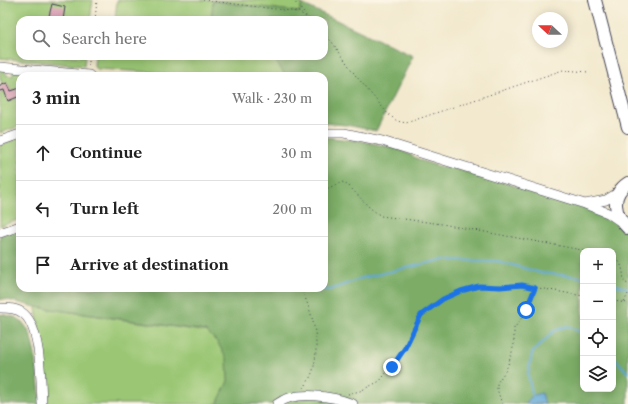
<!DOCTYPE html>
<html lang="en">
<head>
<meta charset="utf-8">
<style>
  body { margin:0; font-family:"Libre Caslon Text",serif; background:#f2f2f2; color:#222 }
  .controls { position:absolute; right:12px; bottom:12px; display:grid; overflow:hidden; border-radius:8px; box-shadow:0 2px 10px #0003 }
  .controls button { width:36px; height:36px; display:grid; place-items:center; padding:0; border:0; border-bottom:1px solid #e0e0e0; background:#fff; color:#222; font:20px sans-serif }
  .compass { position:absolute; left:532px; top:12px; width:36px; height:36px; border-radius:50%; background:#fff; box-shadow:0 2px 10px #0003; rotate:292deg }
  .stop { position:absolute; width:12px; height:12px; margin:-9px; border:3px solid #1a73e8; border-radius:50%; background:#fff }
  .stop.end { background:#1a73e8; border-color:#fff; box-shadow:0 1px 4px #0008 }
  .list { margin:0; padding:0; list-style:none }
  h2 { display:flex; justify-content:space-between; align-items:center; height:52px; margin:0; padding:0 16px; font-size:17px }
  h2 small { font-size:13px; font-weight:400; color:#767676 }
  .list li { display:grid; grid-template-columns:26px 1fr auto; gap:12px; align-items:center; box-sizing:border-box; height:56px; padding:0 16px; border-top:1px solid #e0e0e0 }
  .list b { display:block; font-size:15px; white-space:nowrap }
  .list em { font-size:13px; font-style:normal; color:#767676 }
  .icon { flex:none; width:22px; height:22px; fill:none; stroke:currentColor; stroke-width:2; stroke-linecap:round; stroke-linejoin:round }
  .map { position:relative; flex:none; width:628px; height:404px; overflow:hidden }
  .search { position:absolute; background:#fff; box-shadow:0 2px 10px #0003; left:16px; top:16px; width:312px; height:44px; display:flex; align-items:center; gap:10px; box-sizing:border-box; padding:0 14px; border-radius:12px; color:#767676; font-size:15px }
  .panel { position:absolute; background:#fff; box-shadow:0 2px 10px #0003; left:16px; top:72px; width:312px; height:220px; border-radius:12px }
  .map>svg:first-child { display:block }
  .green { fill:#9bc774; stroke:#5e7458 }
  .forest { fill:#7cac66; stroke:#4f6750; fill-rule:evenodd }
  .water { fill:#60a7d6; stroke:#416488 }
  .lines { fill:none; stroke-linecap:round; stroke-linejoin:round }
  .stream { stroke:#60a7d6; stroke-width:2 }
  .building { fill:#d595af }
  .minor-casing { stroke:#414051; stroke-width:10 }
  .major-casing { stroke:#414051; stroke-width:14 }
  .path { stroke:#414051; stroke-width:1; stroke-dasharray:1 3; stroke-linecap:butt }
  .minor { stroke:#fff; stroke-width:9 }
  .major { stroke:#fff; stroke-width:12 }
  .route { stroke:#1a73e8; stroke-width:5 }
</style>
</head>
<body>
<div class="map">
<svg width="628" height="404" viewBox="0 0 628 404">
  <rect width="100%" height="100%" fill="#fcf5e5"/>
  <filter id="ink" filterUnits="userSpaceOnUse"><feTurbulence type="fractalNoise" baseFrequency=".025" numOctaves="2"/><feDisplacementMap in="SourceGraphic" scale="8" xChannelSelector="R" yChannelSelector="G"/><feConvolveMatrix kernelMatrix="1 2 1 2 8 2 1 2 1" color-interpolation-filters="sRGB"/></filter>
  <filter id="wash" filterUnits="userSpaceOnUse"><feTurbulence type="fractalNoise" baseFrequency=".012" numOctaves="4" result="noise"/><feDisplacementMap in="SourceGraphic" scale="16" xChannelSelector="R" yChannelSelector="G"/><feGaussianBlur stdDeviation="0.9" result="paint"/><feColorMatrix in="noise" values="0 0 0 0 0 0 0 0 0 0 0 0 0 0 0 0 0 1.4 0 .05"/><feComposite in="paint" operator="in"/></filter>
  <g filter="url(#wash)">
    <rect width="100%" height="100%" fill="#f2e9ce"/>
    <path class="green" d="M0,0H93L90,20H20V56H85L84,66L0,58Z
      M117,0H292L302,4L299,12L214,1L211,20H115Z
      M95,56H272L286,76H221L189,74L169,75L148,72L98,69L95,68L94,65Z
      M0,69L5,70L6,75L13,76V70L69,76H20V90L11,91L7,83L2,84L0,78Z
      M4,90L8,101L18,97L20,105V126L0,133V92Z
      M20,137V219L0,226V145Z
      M36,307L237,336L325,404H47Z"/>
    <path class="forest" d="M213,1L299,12L302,4L413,56L376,131L346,125L324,123V76H286L272,56H324V20H211Z
      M324,137L362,141L399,149L422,161L437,166L453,168L519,187C533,194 549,201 564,200L608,213L628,231V404H217L228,381L227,360L218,343L206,331L36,307L4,299L0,300V233L20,226V288H324ZM583,251H613V389H583Z
      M0,314L15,317L24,324L30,333L36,359L41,404H0Z"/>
    <path class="water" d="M542,393L545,404H526C529,397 534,394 542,393Z"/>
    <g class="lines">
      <path class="stream" d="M613,284L628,288
        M272,288L330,290L362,278L441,260L498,261L541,273L583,277
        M613,356L628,373
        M533,397L528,375L532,353L554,331L567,326L583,333"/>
    </g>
    <g id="blocks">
      <path class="building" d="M52,4L65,7L63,20H48Z
        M7,83L11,91L20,88V96L8,101L4,90L0,91V86Z"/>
    </g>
  </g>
  <g filter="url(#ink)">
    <use href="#blocks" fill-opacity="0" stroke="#414051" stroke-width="1"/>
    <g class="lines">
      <g class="minor-casing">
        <path id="minor" d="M0,67L89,75L90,76
          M324,133H344L382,141L585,204L608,213L621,222
          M0,141L20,134
          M585,204L606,200L619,192
          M0,233L20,226
          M0,308C8,308 17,308 24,314C41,329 41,381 42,404
          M277,404C295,390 333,396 353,404"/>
      </g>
      <g class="major-casing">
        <path id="major" d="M595,0L628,127
          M628,183C610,195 614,215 628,228"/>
      </g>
      <path class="path" d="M203,0L299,12L310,20
        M293,0L308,18
        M95,20L97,0
        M324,34L332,42L356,76L388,114L397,121L406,123L563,70L589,72
        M88,66L90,56
        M324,190L342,182L348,185L370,208L381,216L442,224L587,251
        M613,256C623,263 623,271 624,282L628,284
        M301,288C312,313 320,338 314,366C313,373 308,382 304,388
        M613,301L628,303
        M624,302L628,294
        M348,394L360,391L380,381L405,348L421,315L443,299L461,291L479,286L500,287L522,285L583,296
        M502,404L497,389V383L506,370L511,356L514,344V328C524,317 530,302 534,289"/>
      <use href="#minor" class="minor"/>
      <use href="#major" class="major"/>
    </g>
  </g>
  <g class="lines" filter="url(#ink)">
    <path class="route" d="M392,367L405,348L421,315L443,299L461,291L479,286L500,287L522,285L535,288L526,310"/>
  </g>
</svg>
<div class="controls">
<button>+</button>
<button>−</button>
<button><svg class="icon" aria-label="locate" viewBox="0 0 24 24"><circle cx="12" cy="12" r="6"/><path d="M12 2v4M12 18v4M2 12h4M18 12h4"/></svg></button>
<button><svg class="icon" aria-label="layers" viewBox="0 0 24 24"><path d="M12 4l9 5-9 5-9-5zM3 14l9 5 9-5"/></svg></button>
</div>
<svg class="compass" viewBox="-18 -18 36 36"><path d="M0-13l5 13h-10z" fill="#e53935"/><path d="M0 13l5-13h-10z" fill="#767676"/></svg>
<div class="stop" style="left:526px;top:310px"></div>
<div class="stop end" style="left:392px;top:367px"></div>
<div class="search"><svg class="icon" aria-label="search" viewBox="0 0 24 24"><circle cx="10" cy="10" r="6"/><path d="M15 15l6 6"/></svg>Search here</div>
<section class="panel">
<h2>3 min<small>Walk · 230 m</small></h2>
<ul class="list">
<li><svg class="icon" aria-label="ahead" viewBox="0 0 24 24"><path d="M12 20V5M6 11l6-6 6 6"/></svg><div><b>Continue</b></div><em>30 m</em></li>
<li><svg class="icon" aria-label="left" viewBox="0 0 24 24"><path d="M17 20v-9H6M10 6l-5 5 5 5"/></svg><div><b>Turn left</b></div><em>200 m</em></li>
<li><svg class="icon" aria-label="arrive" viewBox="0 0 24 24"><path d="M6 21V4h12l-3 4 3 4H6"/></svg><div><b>Arrive at destination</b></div></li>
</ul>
</section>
</div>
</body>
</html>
